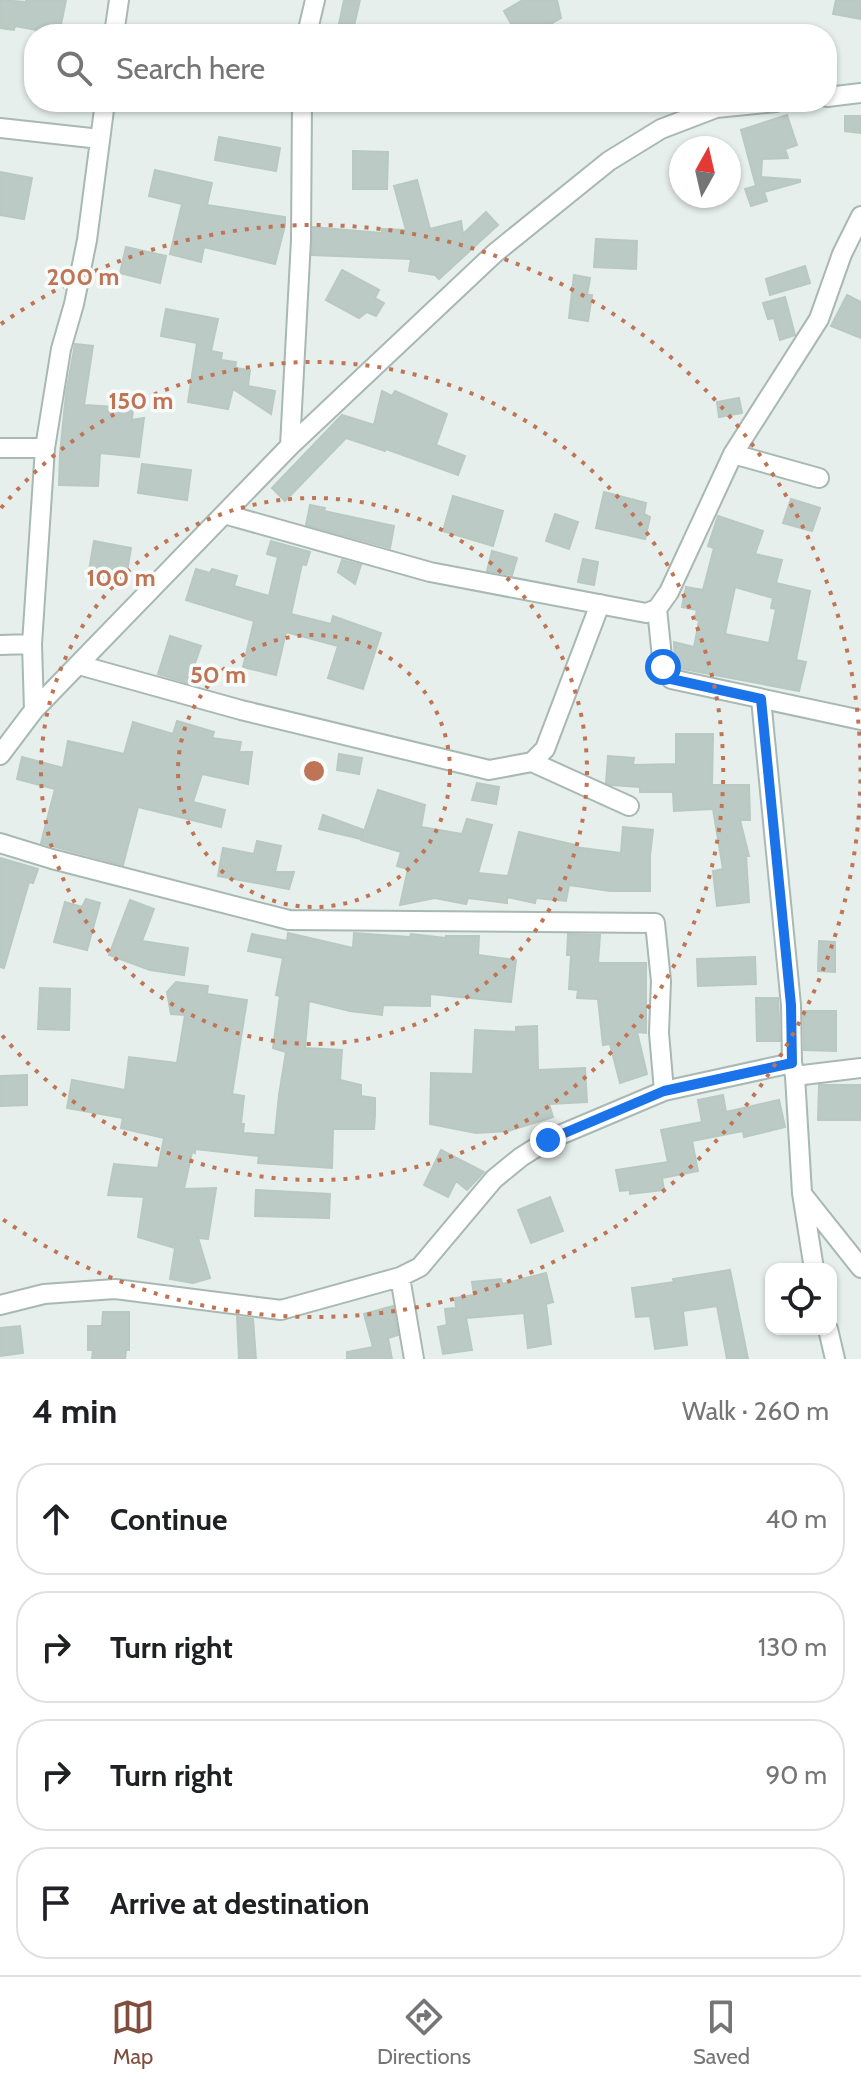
<!DOCTYPE html>
<html lang="en">
<head>
<meta charset="utf-8">
<style>
  body { margin:0; font-family:Cabin,sans-serif; background:#f6f6f6; color:#202124 }
  .controls { position:absolute; right:24px; bottom:24px; display:grid; overflow:hidden; border-radius:16px; box-shadow:0 2px 6px #0004 }
  .controls button { width:72px; height:72px; display:grid; place-items:center; padding:0; border:0; border-bottom:2px solid #e0e0e0; background:#fff; color:#202124; font:40px sans-serif }
  .compass { position:absolute; left:669px; top:136px; width:72px; height:72px; border-radius:50%; background:#fff; box-shadow:0 2px 6px #0004; rotate:8deg }
  .stop { position:absolute; width:24px; height:24px; margin:-18px; border:6px solid #1a73e8; border-radius:50%; background:#fff }
  .stop.end { background:#1a73e8; border-color:#fff; box-shadow:0 2px 8px #0008 }
  .list { margin:0; padding:0; list-style:none }
  h2 { display:flex; justify-content:space-between; align-items:center; height:104px; margin:0; padding:0 32px; font-size:34px }
  h2 small { font-size:26px; font-weight:400; color:#757577 }
  .list li { display:grid; grid-template-columns:52px 1fr auto; gap:24px; align-items:center; box-sizing:border-box; height:112px; margin:0 16px 16px; padding:0 16px; border:2px solid #e0e0e0; border-radius:32px }
  .list b { display:block; font-size:30px; white-space:nowrap }
  .list em { font-size:26px; font-style:normal; color:#757577 }
  .icon { flex:none; width:44px; height:44px; fill:none; stroke:currentColor; stroke-width:2; stroke-linecap:round; stroke-linejoin:round }
  .map { position:relative; flex:none; width:861px; height:1359px; overflow:hidden }
  .search { position:absolute; background:#fff; box-shadow:0 2px 6px #0004; left:24px; right:24px; top:24px; height:88px; display:flex; align-items:center; gap:20px; box-sizing:border-box; padding:0 28px; border-radius:32px; color:#757577; font-size:30px }
  .sheet { height:616px; background:#fff }
  nav { display:flex; justify-content:space-around; align-items:center; box-sizing:border-box; height:112px; border-top:2px solid #e0e0e0; background:#fff; font-size:22px; color:#757577 }
  nav a { display:grid; justify-items:center; gap:4px }
  nav .on { color:#7f4e3f }
  .map>svg:first-child { display:block }
  .building { fill:#bbcac4; stroke:#b8c9c2; stroke-width:2; fill-rule:evenodd }
  .lines { fill:none; stroke-linecap:round; stroke-linejoin:round }
  .minor-casing { stroke:#a8b8b2; stroke-width:22 }
  .minor { stroke:#fff; stroke-width:18 }
  .route { stroke:#1a73e8; stroke-width:10 }
  .ring { fill:none; stroke:#c07456; stroke-width:4; stroke-dasharray:4 8 }
  .centre { fill:#c07456; stroke:#f7fbf9; stroke-width:4 }
  .ring-label { font-size:24px; text-anchor:middle; font-weight:bold; fill:#c07456; stroke:#f7fbf9; stroke-width:7; stroke-linejoin:round; paint-order:stroke }
</style>
</head>
<body>
<div class="map">
<svg width="861" height="1359" viewBox="0 0 861 1359">
  <rect width="100%" height="100%" fill="#e6efeb"/>
  <path class="building" d="M0,0L26,2V0H66L59,34L15,26L14,30L0,28Z
    M344,0H360L352,34H337Z
    M523,0H557L561,18L533,34H517L504,11Z
    M836,0H861V19L833,14Z
    M787,115L797,145L785,149L788,158L762,159L761,177L800,180V182L764,192L767,201L751,206L745,189L756,186L741,130Z
    M845,116H861V133L845,131Z
    M219,137L280,148L276,171L215,160Z
    M353,151L388,152L387,189H353Z
    M155,170L212,183L207,205L285,217V225L275,264L204,247L201,262L170,254L182,204L149,196Z
    M0,172L32,178L24,219L0,215Z
    M417,180L430,229L461,221L463,234L486,212L498,225L439,279L435,275L409,271L411,259L312,255L313,227L382,233V229L406,230L394,186Z
    M596,239L637,241L636,269L594,267Z
    M126,247L166,256L160,283L120,273Z
    M805,266L810,283L770,295L766,279Z
    M342,270L379,290L375,298L384,303L376,316L367,312L359,318L326,300Z
    M574,275L590,278L587,295H592L588,321L569,318Z
    M847,295L861,302V338L831,326Z
    M785,297L795,335L780,340L774,318L768,319L763,303Z
    M166,309L218,319L211,351L222,353L221,360L236,362L235,368L250,370L248,386L275,391L271,414L233,389L228,409L188,402L197,343L161,336Z
    M75,344L93,346L84,405L133,408L132,420L144,418L139,457L100,453L98,486L59,485L60,454L66,394Z
    M382,391L392,396L395,391L447,414L436,445L465,456L458,475L386,449L385,451L346,438L285,501L272,488L342,415L374,425Z
    M739,398L742,413L719,417L717,402Z
    M142,464L191,470L187,500L138,493Z
    M604,492L646,503L644,514L650,517L645,539L596,528Z
    M453,496L503,511L493,546L443,531Z
    M791,499L820,508L812,531L783,523Z
    M310,505L325,508L324,511L394,526L390,548L306,525Z
    M555,514L578,522L569,549L546,541Z
    M718,516L763,531L755,554L782,560L776,583L810,591L796,660L806,662L799,691L678,668L675,663L674,642L694,647L699,621L695,619L697,610L682,607L686,587L703,590L714,548L708,546ZM735,587L773,598L771,608L776,609L769,643L725,634Z
    M94,541L131,548L127,572L120,571L118,582L109,586L87,582Z
    M271,541L310,552L306,565L302,564L291,614L331,624L333,616L381,633L363,689L328,678L338,646L286,632L276,675L243,667L254,621L186,600L196,569L210,573L212,569L237,576L234,586L269,596L278,557L267,554Z
    M492,551L517,558L512,575L487,571Z
    M583,559L598,562L594,585L578,582Z
    M342,560L361,565L355,584L338,572Z
    M170,636L201,646L188,683L158,674Z
    M177,721L214,732L212,738L241,742L239,752H252L248,784L202,774L193,802L225,810L221,827L138,807L123,865L41,843L55,789L17,779L22,757L63,768L68,741L124,754L133,722L173,734Z
    M676,734H713L712,785H749L750,820H740L749,856H746L749,902L717,906L713,871L723,869L713,809L674,811L673,792H640V787L611,785L606,783L608,756L634,758L633,765L676,764Z
    M339,754L362,758L359,774L337,770Z
    M477,783L499,787L496,804L472,800Z
    M378,790L425,805L421,827L462,834L467,819L492,825L478,873L508,876L519,832L575,845L574,847L621,853L623,827L653,830L650,855V891H610L569,885L566,901L536,898L535,903L507,897V903L468,898L466,904L435,898L400,905L408,869L397,866L401,852L361,840Z
    M323,815L364,830L361,839L319,829Z
    M257,841L281,846L275,872H294L289,889L218,876L223,848L254,854Z
    M0,858L38,869L33,883L29,882L4,968L0,967Z
    M86,899L100,903L87,950L54,942L65,902L82,907Z
    M130,900L154,909L142,941L188,948L184,975L150,970L109,955Z
    M288,933L353,948L354,933L410,937L411,934L446,938V936H479L478,955L516,960L511,1002L430,994V1006L383,1005L382,1015L350,1011L309,1001L305,1048L342,1050L340,1080L361,1085V1096L375,1098V1113L369,1112L375,1115L374,1129H333L332,1168L258,1163L259,1156L195,1149V1153L192,1152L184,1189L216,1188L208,1239L198,1238L210,1278L193,1283L170,1279L175,1248L138,1237L144,1197L108,1195L114,1164L158,1168L164,1138L121,1128L123,1118L67,1108L72,1080L125,1090L129,1057L177,1063L185,1015L171,1014L167,992L176,982L208,986L207,994L247,1000L232,1094L244,1096L241,1124H244L243,1133L275,1135L279,1095L286,1052L273,1048L280,996L276,995L283,958L248,951L252,934L287,941Z
    M568,934L600,935L598,963H646V1033L637,1032L647,1074L620,1083L610,1044L603,1045L598,999L577,998L578,990L569,989L571,955H567Z
    M819,941L835,942V972L818,971Z
    M755,957L756,984L698,986L697,959Z
    M40,988L70,989L69,1030L38,1029Z
    M756,998H778L780,1041H757Z
    M803,1011H836V1051L804,1050Z
    M537,1026L538,1070L585,1068L587,1102L549,1104L553,1117L508,1131L476,1133L430,1124L431,1073L473,1074L475,1030L516,1032V1027Z
    M27,1075V1105L1,1106L0,1076Z
    M819,1085H861V1120H818Z
    M723,1095L726,1112L779,1100L785,1127L744,1137L743,1131L692,1141L698,1171L662,1178L664,1190L630,1194V1190L620,1191L616,1170L668,1162L661,1130L702,1122L698,1100Z
    M441,1150L484,1172L467,1190L456,1181L448,1197L424,1185Z
    M256,1190L330,1194L329,1218L255,1216Z
    M550,1197L563,1231L531,1243L518,1210Z
    M730,1270L748,1359H727L717,1306L683,1311L687,1345L655,1349L650,1316L636,1317L632,1288L674,1282L673,1279Z
    M546,1273L553,1302L546,1304L551,1344L528,1348L524,1313L466,1318L472,1350L443,1354L438,1327L447,1325L445,1309L456,1308L455,1298L474,1295L472,1282L501,1279L502,1284Z
    M393,1306L398,1335L388,1338L392,1359H347V1352L373,1347L364,1314Z
    M103,1312H129V1350H126L125,1359H92L93,1350H88V1326H102Z
    M237,1317L253,1319L256,1359H239Z
    M20,1326L23,1353L0,1356V1328Z"/>
  <g class="lines">
    <g class="minor-casing">
      <path id="minor" d="M114,34L119,0
        M307,34L315,0
        M827,97L861,93
        M0,128L100,139
        M290,446L301,240L302,102
        M0,448H45
        M733,454L819,478
        M224,514L430,572L646,613L657,609L669,592L733,454L819,319L842,254L861,216
        M657,609L663,667L671,679L861,720
        M0,645L32,644
        M79,665L241,710L489,770L532,762L545,749L600,604
        M761,699L791,1005L792,1063
        M34,710L32,644L45,448L61,349L74,304L87,240L105,102
        M0,755L34,710L290,446L495,253L609,161L661,129L716,108L776,102
        M532,762L629,806
        M0,843L52,859L289,920L655,923L661,981L659,1033L664,1091
        M795,1076L802,1193L814,1269
        M803,1195L861,1268
        M400,1277L414,1359
        M0,1305L44,1294L115,1289L281,1310L400,1277L420,1267L494,1179L521,1157L548,1140L664,1091L792,1063L795,1076L861,1068
        M828,1329L835,1359"/>
    </g>
    <use href="#minor" class="minor"/>
  </g>
  <g class="lines">
    <path class="route" d="M548,1140L664,1091L792,1063L791,1005L761,699L671,679L663,667"/>
  </g>
  <g class="ring">
    <circle cx="314" cy="771" r="136"/>
    <circle cx="314" cy="771" r="273"/>
    <path d="M1 508A409 409 0 1 1 1 1034"/>
    <path d="M1 324A546 546 0 1 1 1 1218"/>
  </g>
  <circle cx="314" cy="771" r="12" class="centre"/>
  <g class="ring-label">
    <text x="83" y="285">200 m</text>
    <text x="141" y="409">150 m</text>
    <text x="121" y="586">100 m</text>
    <text x="218" y="683">50 m</text>
  </g>
</svg>
<div class="controls">
<button><svg class="icon" aria-label="locate" viewBox="0 0 24 24"><circle cx="12" cy="12" r="6"/><path d="M12 2v4M12 18v4M2 12h4M18 12h4"/></svg></button>
</div>
<svg class="compass" viewBox="-18 -18 36 36"><path d="M0-13l5 13h-10z" fill="#e53935"/><path d="M0 13l5-13h-10z" fill="#757577"/></svg>
<div class="stop" style="left:663px;top:667px"></div>
<div class="stop end" style="left:548px;top:1140px"></div>
<div class="search"><svg class="icon" aria-label="search" viewBox="0 0 24 24"><circle cx="10" cy="10" r="6"/><path d="M15 15l6 6"/></svg>Search here</div>
</div>
<section class="sheet">
<h2>4 min<small>Walk · 260 m</small></h2>
<ul class="list">
<li><svg class="icon" aria-label="ahead" viewBox="0 0 24 24"><path d="M12 20V5M6 11l6-6 6 6"/></svg><div><b>Continue</b></div><em>40 m</em></li>
<li><svg class="icon" aria-label="right" viewBox="0 0 24 24"><path d="M7 20v-9h11M14 6l5 5-5 5"/></svg><div><b>Turn right</b></div><em>130 m</em></li>
<li><svg class="icon" aria-label="right" viewBox="0 0 24 24"><path d="M7 20v-9h11M14 6l5 5-5 5"/></svg><div><b>Turn right</b></div><em>90 m</em></li>
<li><svg class="icon" aria-label="arrive" viewBox="0 0 24 24"><path d="M6 21V4h12l-3 4 3 4H6"/></svg><div><b>Arrive at destination</b></div></li>
</ul>
</section>
<nav>
<a class="on"><svg class="icon" aria-label="map" viewBox="0 0 24 24"><path d="M3 6l6-2 6 2 6-2v14l-6 2-6-2-6 2zM9 4v14M15 6v14"/></svg>Map</a>
<a><svg class="icon" aria-label="directions" viewBox="0 0 24 24"><path d="M12 3l9 9-9 9-9-9zM9 14v-3h6M13 9l2 2-2 2"/></svg>Directions</a>
<a><svg class="icon" aria-label="saved" viewBox="0 0 24 24"><path d="M7 4h10v16l-5-4-5 4z"/></svg>Saved</a>
</nav>
</body>
</html>
